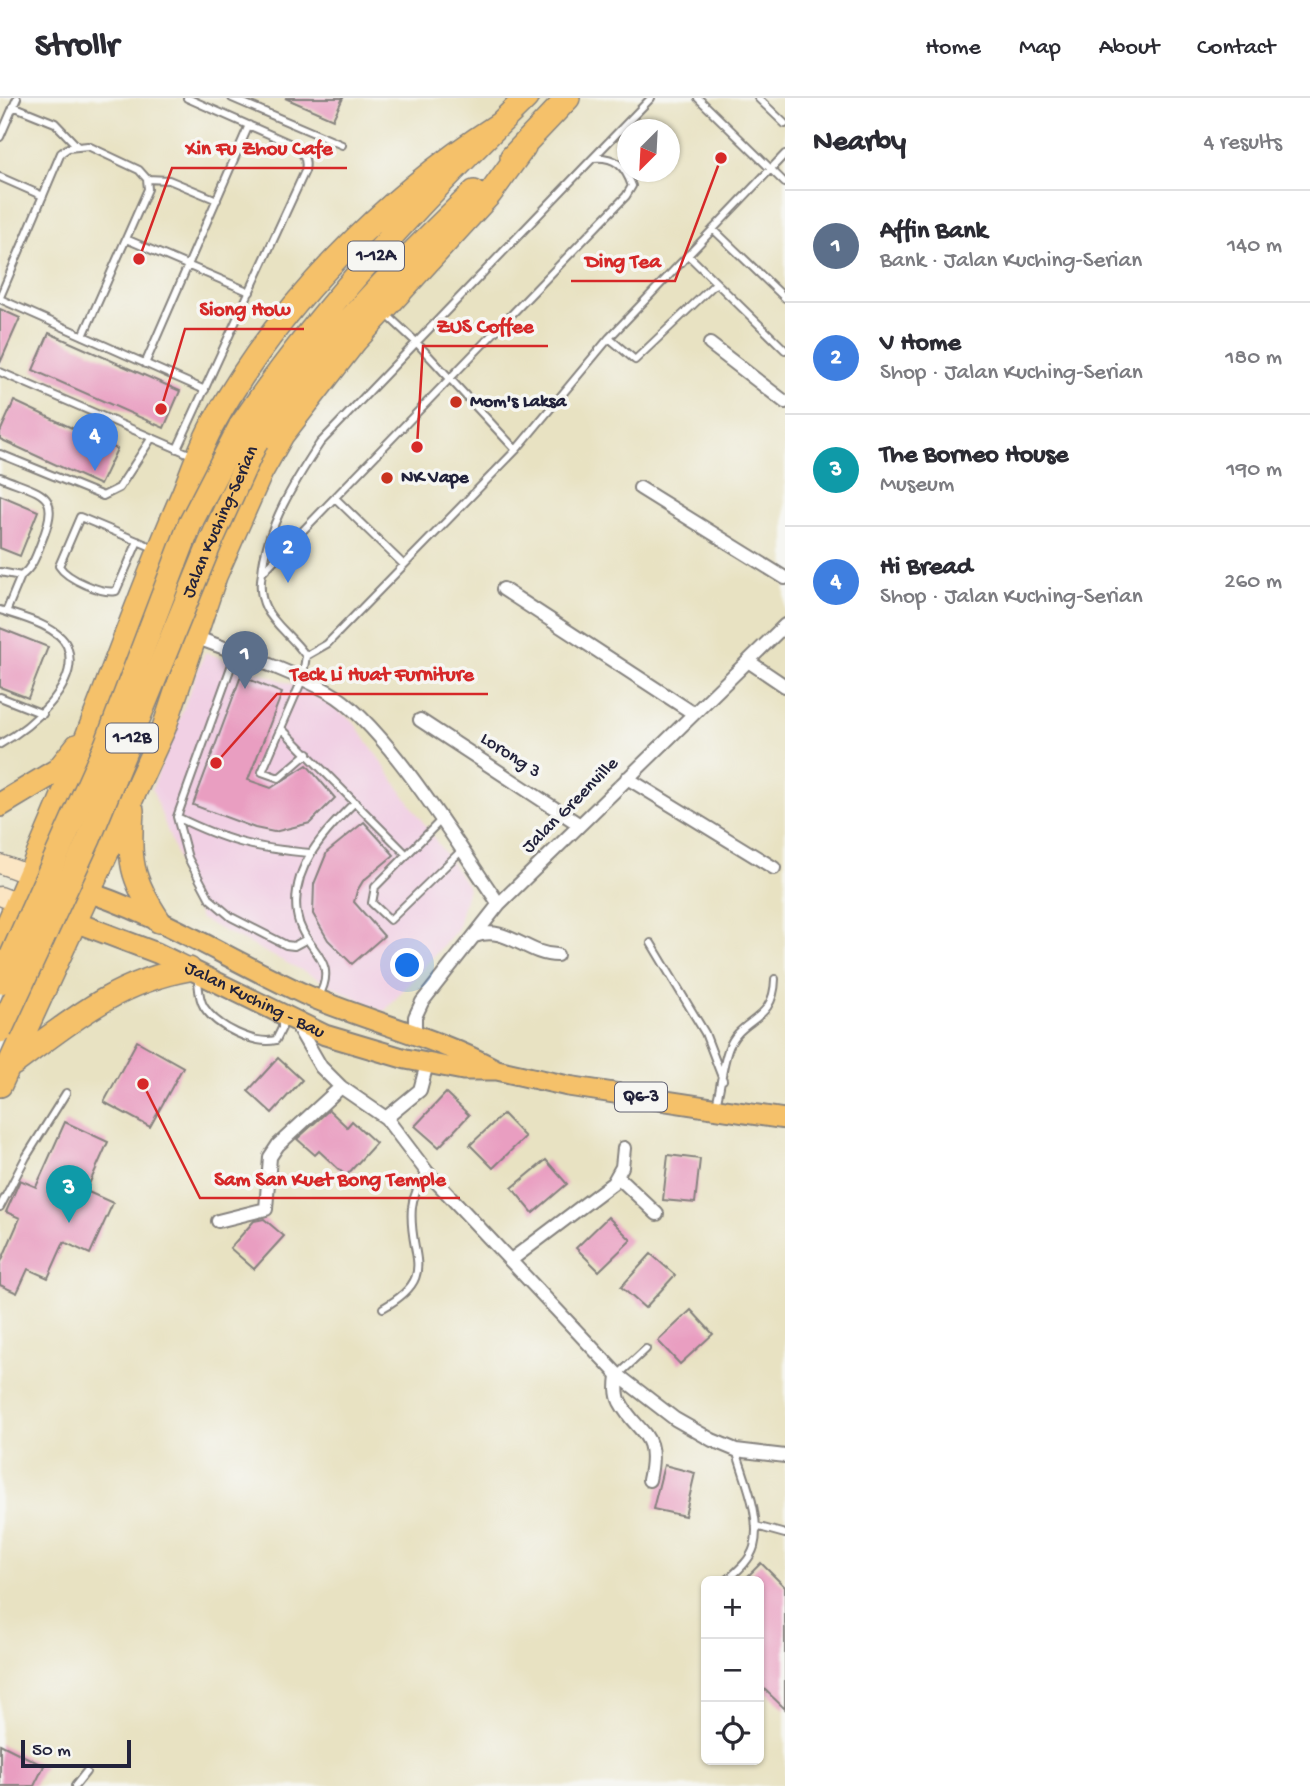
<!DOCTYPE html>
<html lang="en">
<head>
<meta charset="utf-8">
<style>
  body { margin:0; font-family:"Gochi Hand",sans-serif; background:#f7f7f7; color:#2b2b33 }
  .controls { position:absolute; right:21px; bottom:21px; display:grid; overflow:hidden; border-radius:10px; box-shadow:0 2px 5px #0004 }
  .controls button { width:63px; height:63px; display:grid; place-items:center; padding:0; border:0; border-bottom:2px solid #e1e1e2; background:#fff; color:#2b2b33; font:35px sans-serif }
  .compass { position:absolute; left:617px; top:21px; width:63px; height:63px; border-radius:50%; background:#fff; box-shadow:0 2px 5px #0004; rotate:204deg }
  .scale { position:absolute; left:21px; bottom:18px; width:110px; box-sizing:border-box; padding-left:7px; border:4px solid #22223b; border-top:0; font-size:19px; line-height:24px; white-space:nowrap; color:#22223b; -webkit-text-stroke:5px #f6f6f2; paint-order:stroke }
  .you { position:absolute; left:408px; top:868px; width:24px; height:24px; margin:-18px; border:5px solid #fff; border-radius:50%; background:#1a73e8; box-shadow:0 0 0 10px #1a73e833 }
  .badge { display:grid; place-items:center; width:46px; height:46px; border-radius:50%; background:#c8321e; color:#fff; font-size:23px; font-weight:700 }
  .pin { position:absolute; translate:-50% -58px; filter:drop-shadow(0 2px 4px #0008) }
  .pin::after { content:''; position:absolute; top:37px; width:24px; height:21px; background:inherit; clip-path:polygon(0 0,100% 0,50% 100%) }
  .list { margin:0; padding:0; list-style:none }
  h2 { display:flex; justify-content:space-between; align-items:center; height:91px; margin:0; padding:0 28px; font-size:30px }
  h2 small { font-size:23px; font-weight:400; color:#7c7c81 }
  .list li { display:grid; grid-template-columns:46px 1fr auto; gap:21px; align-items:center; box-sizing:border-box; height:112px; padding:0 28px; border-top:2px solid #e1e1e2 }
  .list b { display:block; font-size:26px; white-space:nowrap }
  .list p { margin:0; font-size:23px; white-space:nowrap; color:#7c7c81 }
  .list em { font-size:23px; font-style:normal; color:#7c7c81 }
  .icon { flex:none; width:38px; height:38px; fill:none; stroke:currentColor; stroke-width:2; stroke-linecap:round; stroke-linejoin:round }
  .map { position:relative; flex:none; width:785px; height:1688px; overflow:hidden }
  header { display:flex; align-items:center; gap:42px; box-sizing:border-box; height:98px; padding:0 35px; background:#fff; border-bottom:2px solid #e1e1e2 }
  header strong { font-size:33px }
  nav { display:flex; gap:38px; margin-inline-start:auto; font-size:24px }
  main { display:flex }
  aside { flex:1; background:#fff }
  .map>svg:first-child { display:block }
  .built { fill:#f1d0e4 }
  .building { fill:#e99ec1 }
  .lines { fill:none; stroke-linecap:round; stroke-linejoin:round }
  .lane-casing { stroke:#85827e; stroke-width:10 }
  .street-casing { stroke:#85827e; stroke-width:16 }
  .secondary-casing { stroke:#85827e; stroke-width:21 }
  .primary-casing { stroke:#85827e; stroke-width:23 }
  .highway-casing { stroke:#85827e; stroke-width:26 }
  .lane { stroke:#fff; stroke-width:6 }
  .street { stroke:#fff; stroke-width:12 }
  .secondary { stroke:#fbe6c4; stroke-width:18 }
  .primary { stroke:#f5c16b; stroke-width:19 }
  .highway { stroke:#f5c16b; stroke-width:23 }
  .highway-bridge-casing { stroke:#85827e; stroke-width:26; stroke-linecap:butt }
  .highway-bridge { stroke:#f5c16b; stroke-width:23 }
  .poi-dot { fill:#c8321e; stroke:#f6f6f2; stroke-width:2.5 }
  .labels { text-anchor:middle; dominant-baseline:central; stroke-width:7; stroke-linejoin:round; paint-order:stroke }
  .shield { fill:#f6f6f2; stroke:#626272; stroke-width:2 }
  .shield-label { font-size:18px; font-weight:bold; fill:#22223b }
  .poi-label { font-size:19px; font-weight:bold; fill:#22223b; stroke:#f6f6f2; text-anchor:start }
  .street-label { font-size:19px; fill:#22223b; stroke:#f6f6f2 }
  .leader { fill:none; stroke:#d62828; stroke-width:2.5 }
  .callout-dot { fill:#d62828; stroke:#f6f6f2; stroke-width:2.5 }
  .callout-label { font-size:21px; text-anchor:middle; font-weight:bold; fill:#d62828; stroke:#f6f6f2; stroke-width:7; stroke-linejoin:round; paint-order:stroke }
</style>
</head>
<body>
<header>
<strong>Strollr</strong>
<nav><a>Home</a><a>Map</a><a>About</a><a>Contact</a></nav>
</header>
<main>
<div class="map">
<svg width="785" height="1688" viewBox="0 0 785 1688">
  <rect width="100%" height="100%" fill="#f6f6f2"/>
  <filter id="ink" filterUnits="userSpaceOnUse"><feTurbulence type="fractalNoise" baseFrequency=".0143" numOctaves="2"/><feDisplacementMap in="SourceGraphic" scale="14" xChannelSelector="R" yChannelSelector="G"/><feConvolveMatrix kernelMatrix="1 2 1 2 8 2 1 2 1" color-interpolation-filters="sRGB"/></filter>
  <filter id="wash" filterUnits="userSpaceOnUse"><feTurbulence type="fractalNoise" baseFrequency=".00686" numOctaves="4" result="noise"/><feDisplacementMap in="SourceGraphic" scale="28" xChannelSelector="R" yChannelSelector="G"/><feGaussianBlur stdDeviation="1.57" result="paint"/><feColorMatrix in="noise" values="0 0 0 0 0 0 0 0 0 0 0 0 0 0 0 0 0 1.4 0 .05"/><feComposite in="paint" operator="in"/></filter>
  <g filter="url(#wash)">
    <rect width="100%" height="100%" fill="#e8e2c2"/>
    <path class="built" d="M205,554L310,593L353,623L468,789L457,832L384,914L200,821L152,691Z"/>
    <g id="blocks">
      <path class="building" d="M285,0H343L333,21Z
        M0,211L20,220L0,265Z
        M49,235L180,293L164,330L33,272Z
        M14,303L117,351L100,387L0,341V334Z
        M0,397L38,413L20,458L0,450Z
        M0,530L48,549L28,600L0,589Z
        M241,578L282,595L248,682L271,690L307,667L335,700L310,725L274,734L255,730L193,707Z
        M364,724L394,757L363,783L357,793L354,804L384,838L352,866L328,842L313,816L314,786L327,754Z
        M137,943L183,969L150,1029L104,1004Z
        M278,960L302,982L272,1015L248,993Z
        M446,995L469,1017L439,1049L415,1028Z
        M329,1012L347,1029L352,1023L376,1045L346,1078L319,1053L315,1057L297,1041Z
        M503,1016L525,1039L493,1070L470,1047Z
        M65,1024L108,1044L86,1093L113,1105L90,1156L64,1144L48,1180L28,1171L17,1195L0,1187V1166L20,1120L6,1114L20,1082L36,1089Z
        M668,1057L700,1061L695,1105L663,1102Z
        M546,1062L567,1086L533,1115L512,1090Z
        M608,1119L631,1142L599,1173L576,1150Z
        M264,1121L284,1138L254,1171L230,1150L254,1123Z
        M651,1156L675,1177L645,1210L621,1189Z
        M691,1212L713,1236L680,1266L658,1243Z
        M664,1367L695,1375L685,1418L653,1411Z
        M761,1465L785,1489V1611L759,1586V1483H743Z
        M0,1646L44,1668L34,1688H0Z"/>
    </g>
  </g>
  <g filter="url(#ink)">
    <use href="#blocks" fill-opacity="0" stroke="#85827e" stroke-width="2"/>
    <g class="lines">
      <g class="lane-casing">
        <path id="lane" d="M232,0L342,47
          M698,0L785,85
          M758,0L785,26
          M13,8L55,25L77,48
          M0,39L17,0
          M593,60L651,0
          M0,79L43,98
          M147,81L169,82L217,102
          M713,131L785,200
          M126,141L250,194
          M688,157L785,252
          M0,199L61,55L68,50L88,48L139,72L147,81L148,91L83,238
          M0,201L205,292
          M385,215L416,244L516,352
          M609,240L635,262L716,185
          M145,266L249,27
          M0,274L194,358
          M177,351L305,73C308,58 302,54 289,45L187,0
          M0,356L103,398L119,390L151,341
          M0,379C44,397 62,394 41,445C36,458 33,469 21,478L0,474
          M335,400L404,467
          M138,443L116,493C102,496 67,481 59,468L80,419L154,450
          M262,475C266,429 295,383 320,345L593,60C615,58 625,68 632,88L626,98L262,475C254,517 285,528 306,558
          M0,512C18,518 59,528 67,548C82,587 29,630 0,646
          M6,514L21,478
          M236,555L177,719L188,760L210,801L231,819L286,847L294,848L307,841
          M0,599L43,616
          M281,630L262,674L279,680L308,655
          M177,719C228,744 254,750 310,755
          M440,723L375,789L372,805L390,822L461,753
          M407,757L281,630L302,582L306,558L327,546L516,352L609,240L785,56
          M651,845L705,935L723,982
          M202,879L198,883C199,892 199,901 204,909C217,929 254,947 276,942L282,930V920
          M318,900C341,859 303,854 297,816C290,769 325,734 355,704
          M716,1007C721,989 722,969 728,952C740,918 774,926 775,881
          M0,1109L26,1059L66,995
          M383,1210C441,1177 407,1158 412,1109C413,1096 421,1085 427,1074
          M618,1277L646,1251
          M756,1428L785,1436
          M726,1483C736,1474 750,1463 754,1449C762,1419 744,1380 736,1352
          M75,1688L86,1674"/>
      </g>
      <g class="street-casing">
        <path id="street" d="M710,246L785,304
          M640,390L785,480
          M503,491L693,615
          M195,539C239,556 287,571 329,594C384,624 460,751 499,806
          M748,563L785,588
          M420,622L580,727
          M627,680L774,770
          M475,838C506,826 526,857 557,857
          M295,924L321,969L341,989L386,1020L427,1074L618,1277L675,1321L712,1342L736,1352L785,1358
          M415,937V919L422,904L499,806L785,527
          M386,1020L420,992L427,966
          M617,1078L657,1116
          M218,1123L266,1111L270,1059L278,1047L341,989
          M511,1162L613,1085L622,1069L624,1050
          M618,1277C617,1286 616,1296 620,1304C638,1338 660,1332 649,1382"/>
      </g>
      <g class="secondary-casing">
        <path id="secondary" d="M0,766L30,777
          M0,798L18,805"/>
      </g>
      <g class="primary-casing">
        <g id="primary">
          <path d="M75,790C156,814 227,861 304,896C366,923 433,938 493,970"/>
          <path id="s1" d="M62,819L157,855L325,937L406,961L463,972H497L568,988L785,1021"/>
        </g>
      </g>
      <g class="highway-casing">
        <path id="highway" d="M512,59L568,0
          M240,329C321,209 422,101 526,0
          M256,344C317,249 393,172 474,94
          M0,707L58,672L77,648
          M132,712C129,763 130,779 159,823
          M0,844C41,752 80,660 115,566C137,508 159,451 184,394C193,372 201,347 213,326C280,206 383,101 498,27
          M13,966C71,923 116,884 189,871
          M0,987L164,630L215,478L261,374L282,337L355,243L490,96L524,49"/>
      </g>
      <use href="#lane" class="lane"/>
      <use href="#street" class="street"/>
      <use href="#secondary" class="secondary"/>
      <use href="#primary" class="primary"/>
      <use href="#highway" class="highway"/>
      <g class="highway-bridge-casing">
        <g id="highway-bridge">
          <path d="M0,884L106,647L190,426L240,329"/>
          <path id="s2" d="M0,933L89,741L209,448L256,344"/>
        </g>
      </g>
      <use href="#highway-bridge" class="highway-bridge"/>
    </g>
  </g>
  <g class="poi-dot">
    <circle cx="456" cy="304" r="7"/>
    <circle cx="387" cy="380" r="7"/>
  </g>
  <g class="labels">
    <g class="shield">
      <rect x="348" y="143.5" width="56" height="29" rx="5"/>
      <rect x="106" y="625.5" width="52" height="29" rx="5"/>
      <rect x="615" y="984.5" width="52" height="29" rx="5"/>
    </g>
    <g class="shield-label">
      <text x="376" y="158">1-12A</text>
      <text x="132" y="640">1-12B</text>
      <text x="641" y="999">Q6-3</text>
    </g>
    <g class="poi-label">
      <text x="470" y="304">Mom's Laksa</text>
      <text x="401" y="380">NK Vape</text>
    </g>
    <g class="street-label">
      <text stroke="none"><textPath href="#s2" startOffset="555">Jalan Kuching-Serian</textPath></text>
      <text transform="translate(510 658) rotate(33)">Lorong 3</text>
      <text transform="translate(571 708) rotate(-45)">Jalan Greenville</text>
      <text stroke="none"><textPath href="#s1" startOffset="210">Jalan Kuching - Bau</textPath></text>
    </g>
  </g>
  <path class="leader" d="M139 161L172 70H347M721 60L675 183H571M161 311L185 231H304M417 349L423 248H548M216 665L277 596H488M143 986L200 1100H460"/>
  <g class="callout-dot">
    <circle cx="139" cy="161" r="7"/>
    <circle cx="721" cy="60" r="7"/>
    <circle cx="161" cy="311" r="7"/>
    <circle cx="417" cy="349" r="7"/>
    <circle cx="216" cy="665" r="7"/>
    <circle cx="143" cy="986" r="7"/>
  </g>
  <g class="callout-label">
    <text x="259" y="56">Xin Fu Zhou Cafe</text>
    <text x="623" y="169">Ding Tea</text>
    <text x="245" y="217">Siong How</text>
    <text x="485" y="234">ZUS Coffee</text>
    <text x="382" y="582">Teck Li Huat Furniture</text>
    <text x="330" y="1087">Sam San Kuet Bong Temple</text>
  </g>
</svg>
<div class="controls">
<button>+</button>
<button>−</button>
<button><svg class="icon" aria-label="locate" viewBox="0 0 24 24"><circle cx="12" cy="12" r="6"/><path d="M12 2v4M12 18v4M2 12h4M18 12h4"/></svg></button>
</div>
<svg class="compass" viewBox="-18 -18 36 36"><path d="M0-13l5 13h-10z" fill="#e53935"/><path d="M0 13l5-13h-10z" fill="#7c7c81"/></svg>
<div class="scale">50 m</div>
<div class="you"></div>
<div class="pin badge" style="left:245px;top:591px;background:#5c6f8a">1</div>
<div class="pin badge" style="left:288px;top:485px;background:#3f7fe0">2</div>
<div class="pin badge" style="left:69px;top:1125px;background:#0f9aa8">3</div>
<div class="pin badge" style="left:95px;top:373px;background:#3f7fe0">4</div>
</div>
<aside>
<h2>Nearby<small>4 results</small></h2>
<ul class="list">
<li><span class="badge" style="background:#5c6f8a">1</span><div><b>Affin Bank</b><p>Bank · Jalan Kuching-Serian</p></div><em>140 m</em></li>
<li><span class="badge" style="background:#3f7fe0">2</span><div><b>V Home</b><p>Shop · Jalan Kuching-Serian</p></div><em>180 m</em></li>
<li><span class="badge" style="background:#0f9aa8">3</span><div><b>The Borneo House</b><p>Museum</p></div><em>190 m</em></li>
<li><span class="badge" style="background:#3f7fe0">4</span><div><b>Hi Bread</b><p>Shop · Jalan Kuching-Serian</p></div><em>260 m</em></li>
</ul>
</aside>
</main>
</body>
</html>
